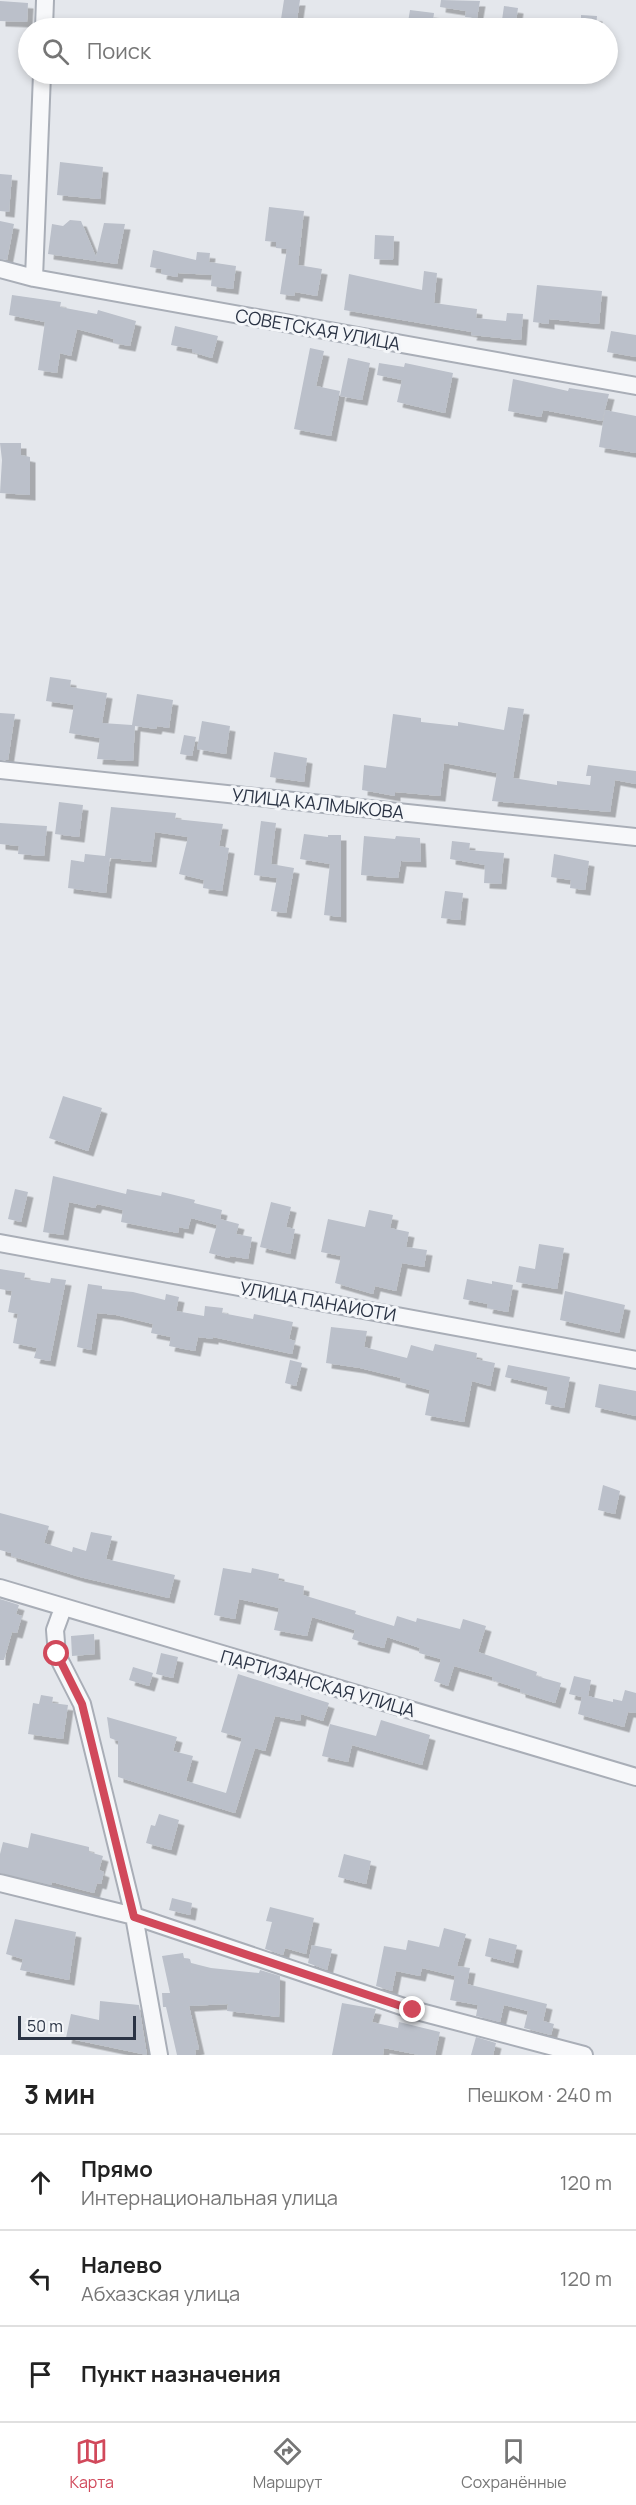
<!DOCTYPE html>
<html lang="ru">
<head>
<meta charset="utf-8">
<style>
  body { margin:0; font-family:Manrope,sans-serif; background:#f2f2f2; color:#222 }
  .scale { position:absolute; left:18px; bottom:15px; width:118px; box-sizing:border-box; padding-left:6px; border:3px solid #2b3445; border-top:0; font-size:16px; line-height:21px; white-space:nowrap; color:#2b3445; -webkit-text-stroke:4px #f4f6f9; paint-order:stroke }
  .stop { position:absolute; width:18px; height:18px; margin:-14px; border:4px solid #d1495b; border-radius:50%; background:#fff }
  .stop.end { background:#d1495b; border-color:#fff; box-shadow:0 2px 6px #0008 }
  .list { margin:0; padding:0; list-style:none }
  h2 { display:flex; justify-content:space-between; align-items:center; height:78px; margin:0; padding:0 24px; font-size:26px }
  h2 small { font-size:20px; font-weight:400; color:#767676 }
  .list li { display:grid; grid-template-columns:39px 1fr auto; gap:18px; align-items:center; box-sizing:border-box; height:96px; padding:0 24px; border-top:2px solid #e0e0e0 }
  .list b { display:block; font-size:22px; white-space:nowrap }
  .list p { margin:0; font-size:20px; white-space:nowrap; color:#767676 }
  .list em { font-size:20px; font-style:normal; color:#767676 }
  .icon { flex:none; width:33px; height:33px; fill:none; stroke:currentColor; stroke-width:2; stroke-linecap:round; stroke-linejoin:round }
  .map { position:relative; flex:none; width:636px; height:2055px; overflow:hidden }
  .search { position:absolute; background:#fff; box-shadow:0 3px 9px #0003; left:18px; right:18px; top:18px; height:66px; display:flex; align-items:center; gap:15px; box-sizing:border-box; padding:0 21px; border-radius:33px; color:#767676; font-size:22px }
  .sheet { height:366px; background:#fff }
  nav { display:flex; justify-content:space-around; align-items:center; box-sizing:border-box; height:84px; border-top:2px solid #e0e0e0; background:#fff; font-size:16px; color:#767676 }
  nav a { display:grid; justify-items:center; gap:3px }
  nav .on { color:#d1495b }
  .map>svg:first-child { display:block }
  .building { fill:#bbc0ca; filter:url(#shadow) }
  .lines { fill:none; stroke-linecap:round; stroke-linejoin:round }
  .minor-casing { stroke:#a9aeb7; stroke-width:20 }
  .minor { stroke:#f7f8fa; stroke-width:16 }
  .route { stroke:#d1495b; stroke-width:8 }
  .labels { text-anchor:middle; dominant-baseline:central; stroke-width:6; stroke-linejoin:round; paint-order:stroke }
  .street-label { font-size:18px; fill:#2b3445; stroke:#f4f6f9 }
</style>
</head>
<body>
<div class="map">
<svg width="636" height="2055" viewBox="0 0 636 2055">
  <defs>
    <filter id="shadow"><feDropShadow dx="5.5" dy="5.5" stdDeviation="0" flood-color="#0004"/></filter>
  </defs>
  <rect width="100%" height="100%" fill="#e4e7ec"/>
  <path class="building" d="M284,0H300L297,20L281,19Z
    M441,0L480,1L477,18L465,17L466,11L440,7Z
    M0,1L28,3L27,22L0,21Z
    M504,6L518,8L515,28L501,27Z
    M410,10L434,13L432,28H407Z
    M581,15L597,16L596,28H581Z
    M60,162L103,167L100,199L57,195Z
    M0,174L12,175L9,212L0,211Z
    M269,207L304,211L298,265L322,269L317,296L295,292L294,296L280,294L287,249L276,248V242L265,241Z
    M70,220L81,221L96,257L104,223L125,224L117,264L48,254L52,224L63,226Z
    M0,221L14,224L7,260L0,259Z
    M375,235L394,236L393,260L374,259Z
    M153,250L196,260L197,252L210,253L209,262L236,266L233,289L211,286L212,275L178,273L177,277L161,274L162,269L150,267Z
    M424,271L437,273L434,303L477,309L476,318L506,321L507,313L523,314L521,340L471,335L472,332L344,310L349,274L422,290Z
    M537,285L602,291L599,324L549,319V324L533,322Z
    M12,295L61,302L60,307L97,314L98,310L136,321L130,346L113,343L114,339L77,329L71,356L60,353L57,373L38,370L45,322L9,315Z
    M175,326L218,336L212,358L192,352V349L171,345Z
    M611,331L636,335V357L607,352Z
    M310,348L324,351L316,386L340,391L331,436L294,429Z
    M348,358L370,363L362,400L340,396Z
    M379,363L404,367L405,363L453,373L445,413L397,402L402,380L377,375Z
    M513,379L568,391L569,388L609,394L602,421L543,410L541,417L508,411Z
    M605,410L636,416V453L599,447Z
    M0,443H21V455L30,457V495L0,493L2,460Z
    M50,677L71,680L70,687L107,693L102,723L132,725L137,694L173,700L169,728L157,726L156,729L135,726L133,761L97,759L100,738L69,733L74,705L46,701Z
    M508,707L524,709L513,778L557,785V781L590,785L591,776H586L588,765L636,771V784L615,780L610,812L492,801L497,773L444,763L440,796L395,792V796L362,790L364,765L386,768L393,714L421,718V722L458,726V722L504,730Z
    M0,713L15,714L8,760H0Z
    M202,721L230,726L226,754L197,749Z
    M184,735L196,737L192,756L180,754Z
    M274,752L307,758L304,782L270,777Z
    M59,802L83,805L79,837L55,834Z
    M111,807L176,813L175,819L223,824L219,846L229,848L222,891L203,888L204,880L179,874L188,837L155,832L151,862L110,858L106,893L68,888L71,860L84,862L85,854L105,856Z
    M261,821L276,823L271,864L294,868L286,913L271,911L277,878L254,875Z
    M0,823L47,826L44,856L18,854L19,846L0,844Z
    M304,834L328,837V835H341V917L324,915L330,864L300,859Z
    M364,836L395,839L396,836L420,838L421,862L401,861L398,878L361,875Z
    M452,841L470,843L469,850L504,853L501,884L484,883L485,865L450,859Z
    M554,854L589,861L585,890L570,888L571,880L551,877Z
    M445,891L463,893L460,920L441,918Z
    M63,1096L102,1108L88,1151L49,1138Z
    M53,1176L126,1194L127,1189L161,1196L162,1192L195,1200L194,1203L222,1210L220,1219L239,1224L236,1234L252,1237L248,1259L230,1256L229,1258L209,1253L217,1225L191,1218L188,1229L179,1227L178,1233L121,1222L123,1210L97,1204L95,1208L69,1202L63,1235L43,1232Z
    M15,1189L28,1192L21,1222L8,1219Z
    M271,1202L291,1207L286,1227L295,1229L290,1254L260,1247Z
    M369,1210L393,1215L390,1228L409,1232L406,1247L427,1250L424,1267L402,1263L396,1291L375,1286L373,1294L335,1283L341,1256L321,1252L328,1219L365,1227Z
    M539,1244L564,1248L557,1289L516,1282L519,1266L535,1269Z
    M0,1269L25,1273L24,1279L50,1283L51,1278L66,1280L50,1361L34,1358L37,1348L13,1343L18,1314L8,1312L12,1291L0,1289Z
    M467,1279L492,1284V1281L513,1285L508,1312L487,1308L488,1304L463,1299Z
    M88,1284L102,1286V1289L133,1292L165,1300L166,1294L179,1297L176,1311L204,1316L205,1306L223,1308L222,1313L253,1319L254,1314L293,1322L289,1339L295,1341L292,1354L213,1337V1339L198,1337L195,1351L169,1346L171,1337L151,1333L153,1324L116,1315L97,1313L91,1350L77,1347Z
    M565,1291L625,1305L619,1333L560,1320Z
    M331,1327L367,1331L364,1347L407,1358L411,1345L433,1351L435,1344L477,1353L476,1359L495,1363L490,1386L472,1381L464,1422L425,1415L430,1390L400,1382L401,1378L360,1368L326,1363Z
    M290,1360L302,1363L296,1386L285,1383Z
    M508,1365L570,1377L564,1408L545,1404L548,1387L505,1377Z
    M599,1384L636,1391V1416L595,1407Z
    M603,1485L620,1491L615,1514L598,1510Z
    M0,1513L49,1526L44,1543L72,1552L73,1547L86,1551L91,1532L112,1536L106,1559L175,1575L169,1598L80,1577L11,1556V1553L0,1550Z
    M223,1568L251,1573L252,1568L279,1574L278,1580L304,1586L303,1595L356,1611L355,1614L394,1626L397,1616L416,1622L417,1618L460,1629L463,1619L486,1626L478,1652L537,1672L536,1676L561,1683L555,1703L520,1692V1689L492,1680L493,1677L454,1666L448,1686L434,1681L441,1659L419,1653L420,1648L387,1637L384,1648L368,1644L352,1639L355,1630L312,1617L307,1636L274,1630L279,1608L239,1599L235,1619L214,1615Z
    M0,1599L19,1605L16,1614L22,1616L17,1633L12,1632L4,1660H0Z
    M94,1634L95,1654L72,1656L71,1636Z
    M161,1653L178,1657L173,1678L156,1674Z
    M133,1667L153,1673L149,1686L129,1680Z
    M238,1674L329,1703L323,1721L301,1714L300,1721L275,1716L265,1751L255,1748L235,1813L118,1777V1741L110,1738L107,1717L177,1737L173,1751L193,1756L186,1781L226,1793L242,1738L221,1732Z
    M574,1676L591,1680L588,1696L613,1702V1699L622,1701L625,1690L636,1693V1713L628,1712L624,1727L578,1714L582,1697L569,1694Z
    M41,1695L53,1697L52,1703L68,1705L63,1739L28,1734L33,1703L39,1704Z
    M381,1720L430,1735L422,1765L352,1745L348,1762L322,1756L330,1724L376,1736Z
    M159,1814L179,1820L171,1850L146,1843L151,1825L155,1826Z
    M31,1833L89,1847V1852L103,1856L99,1870L104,1872L101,1884L97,1883L94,1893L52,1882L51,1885L0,1873V1854L3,1842L28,1848Z
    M344,1854L371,1861L366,1884L338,1877Z
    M172,1898L192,1903L190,1915L169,1910Z
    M270,1907L314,1918L306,1954L285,1948L283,1955L265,1949L272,1922L266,1921Z
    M15,1919L76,1932L69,1980L20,1970L23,1959L6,1954Z
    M444,1928L466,1934L457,1966L470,1968L467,1984L547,2004L543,2021L554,2024L551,2035L524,2028L528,2011L504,2005L500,2022L476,2016L478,2005L450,2000L456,1971L455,1976L422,1968L420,1976L396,1971L392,1991L376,1986L384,1946L406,1950L408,1940L439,1947Z
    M489,1938L517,1945L513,1963L485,1956Z
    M312,1945L332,1949L327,1970L308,1963Z
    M183,1953L184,1958L190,1959L191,1963L211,1968L259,1973L260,1970L280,1976L279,2017L227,2011L228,2004L189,2006L199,2049L195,2050L196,2055H177L166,2007H163L162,1993H170L162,1956Z
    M100,2001L139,2005L147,2055L66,2038L71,2014L99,2020Z
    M342,2003L376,2009L372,2022L398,2028L399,2022L440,2032L435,2055H419L384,2048L383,2055H332Z
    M476,2037L496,2043L493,2055H471Z"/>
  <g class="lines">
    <g class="minor-casing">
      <path id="minor" d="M44,28L45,0
        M0,269L34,278L636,386
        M34,278L42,74
        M0,770L636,837
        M0,1243L636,1360
        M0,1588L636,1777
        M63,1608L55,1630L57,1655L82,1704L134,1916L159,2055
        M0,1883L134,1916L413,2010L584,2055"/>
    </g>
    <use href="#minor" class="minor"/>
  </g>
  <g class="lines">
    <path class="route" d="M57,1654L82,1704L134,1917L413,2010"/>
  </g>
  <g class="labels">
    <g class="street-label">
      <text transform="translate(318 329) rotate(10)">СОВЕТСКАЯ УЛИЦА</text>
      <text transform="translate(318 803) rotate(6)">УЛИЦА КАЛМЫКОВА</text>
      <text transform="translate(318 1301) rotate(10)">УЛИЦА ПАНАИОТИ</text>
      <text transform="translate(318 1683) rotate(16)">ПАРТИЗАНСКАЯ УЛИЦА</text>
    </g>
  </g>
</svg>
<div class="scale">50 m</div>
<div class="stop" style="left:57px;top:1654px"></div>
<div class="stop end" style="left:413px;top:2010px"></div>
<div class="search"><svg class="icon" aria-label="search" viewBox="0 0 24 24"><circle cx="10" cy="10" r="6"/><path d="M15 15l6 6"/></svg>Поиск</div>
</div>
<section class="sheet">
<h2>3 мин<small>Пешком · 240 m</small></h2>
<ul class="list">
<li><svg class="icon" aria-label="ahead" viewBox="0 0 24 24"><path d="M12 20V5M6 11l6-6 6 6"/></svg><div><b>Прямо</b><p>Интернациональная улица</p></div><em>120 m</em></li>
<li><svg class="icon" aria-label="left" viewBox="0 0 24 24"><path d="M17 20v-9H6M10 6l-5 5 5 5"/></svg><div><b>Налево</b><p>Абхазская улица</p></div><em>120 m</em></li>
<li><svg class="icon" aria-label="arrive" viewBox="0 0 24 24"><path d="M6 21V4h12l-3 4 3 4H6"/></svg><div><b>Пункт назначения</b></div></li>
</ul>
</section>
<nav>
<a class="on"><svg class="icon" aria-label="map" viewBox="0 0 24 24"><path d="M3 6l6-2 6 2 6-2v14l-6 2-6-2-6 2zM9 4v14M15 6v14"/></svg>Карта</a>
<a><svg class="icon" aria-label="directions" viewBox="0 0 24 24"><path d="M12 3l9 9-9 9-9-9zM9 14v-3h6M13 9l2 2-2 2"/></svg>Маршрут</a>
<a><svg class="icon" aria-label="saved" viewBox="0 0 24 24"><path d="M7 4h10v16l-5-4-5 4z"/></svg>Сохранённые</a>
</nav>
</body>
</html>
